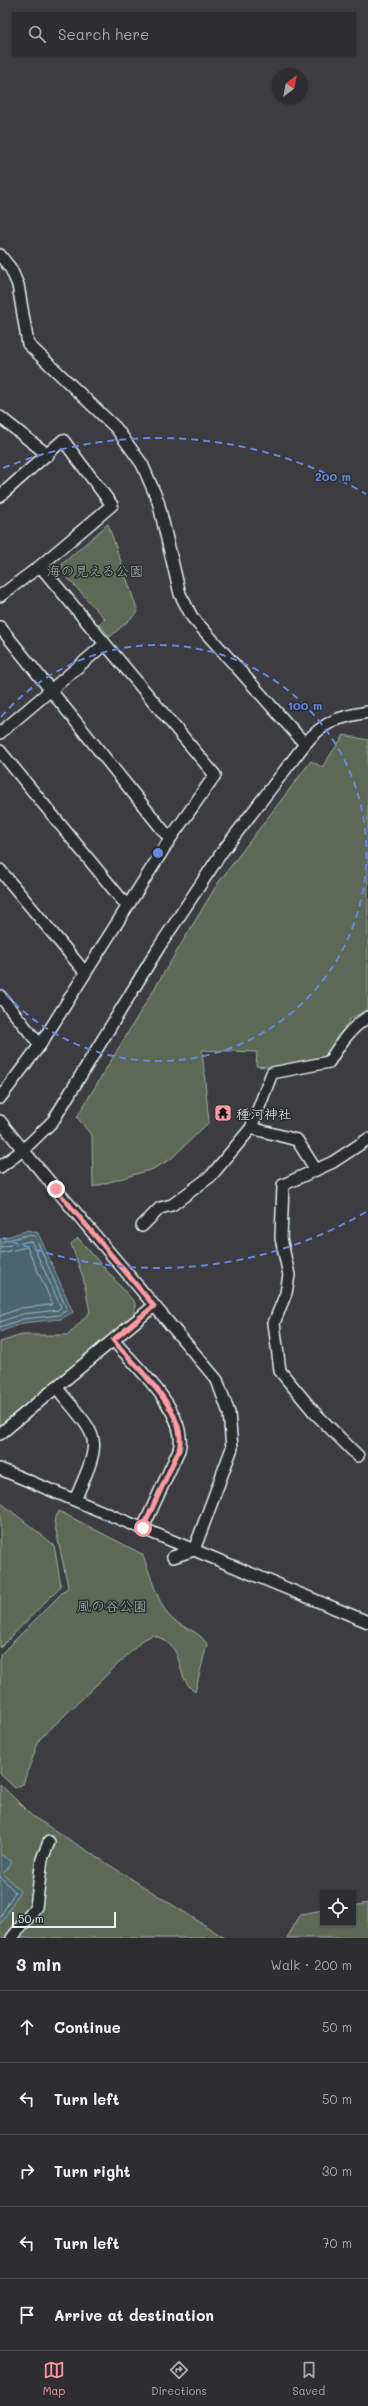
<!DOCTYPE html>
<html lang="en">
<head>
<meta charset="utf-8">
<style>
  body { margin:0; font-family:Mali,"Klee One",sans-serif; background:#363539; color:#f1f3f6 }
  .controls { position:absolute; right:12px; bottom:12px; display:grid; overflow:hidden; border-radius:0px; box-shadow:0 1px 3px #0004 }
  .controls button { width:36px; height:36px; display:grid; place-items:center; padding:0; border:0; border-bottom:1px solid #49494d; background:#2e2d31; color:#f1f3f6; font:20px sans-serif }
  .compass { position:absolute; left:272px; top:68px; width:36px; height:36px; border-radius:50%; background:#2e2d31; box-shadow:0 1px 3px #0004; rotate:32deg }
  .scale { position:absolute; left:12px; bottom:10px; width:104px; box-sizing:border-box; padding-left:4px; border:2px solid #e8f1f8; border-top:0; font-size:11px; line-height:14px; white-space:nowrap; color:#e8f1f8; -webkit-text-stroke:3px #2a2d2e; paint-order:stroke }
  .stop { position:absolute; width:12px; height:12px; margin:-9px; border:3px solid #ff9aa2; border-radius:50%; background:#fff }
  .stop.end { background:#ff9aa2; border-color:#fff; box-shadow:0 1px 4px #0008 }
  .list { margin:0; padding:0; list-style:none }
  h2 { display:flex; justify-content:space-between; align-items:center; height:52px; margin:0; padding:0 16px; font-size:17px }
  h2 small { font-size:13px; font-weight:400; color:#a7a8ab }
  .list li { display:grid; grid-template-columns:26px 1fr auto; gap:12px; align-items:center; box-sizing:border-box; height:72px; padding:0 16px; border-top:1px solid #49494d }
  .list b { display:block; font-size:15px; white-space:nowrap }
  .list em { font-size:13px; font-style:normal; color:#a7a8ab }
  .icon { flex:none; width:22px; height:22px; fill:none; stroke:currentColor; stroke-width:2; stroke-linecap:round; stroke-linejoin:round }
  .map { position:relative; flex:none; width:368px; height:1938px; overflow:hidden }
  .search { position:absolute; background:#2e2d31; box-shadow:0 1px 3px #0004; left:12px; right:12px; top:12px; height:44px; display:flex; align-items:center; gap:10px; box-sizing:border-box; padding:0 14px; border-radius:0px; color:#a7a8ab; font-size:15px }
  .sheet { height:412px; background:#2e2d31 }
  nav { display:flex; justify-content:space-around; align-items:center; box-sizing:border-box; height:56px; border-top:1px solid #49494d; background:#2e2d31; font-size:11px; color:#a7a8ab }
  nav a { display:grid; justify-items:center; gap:2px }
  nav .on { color:#ff9aa2 }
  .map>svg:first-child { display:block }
  .green { fill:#5c6b54; stroke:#a2aea6 }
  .water { fill:#49656e; stroke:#899da5 }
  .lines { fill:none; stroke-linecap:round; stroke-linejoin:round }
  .shore { stroke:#a8b9c1; stroke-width:1 }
  .minor-casing { stroke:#e8f1f8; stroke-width:14 }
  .minor { stroke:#2a2d2e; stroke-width:11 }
  .route { stroke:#ff9aa2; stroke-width:5 }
  .ring { fill:none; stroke:#6487e3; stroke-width:2; stroke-dasharray:7 5 }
  .labels { text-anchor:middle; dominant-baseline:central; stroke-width:3; stroke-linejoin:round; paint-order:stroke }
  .park-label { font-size:14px; fill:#a9b5ae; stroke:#2a2d2e }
  .poi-label { font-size:14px; fill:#e8f1f8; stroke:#2a2d2e; text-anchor:start }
  .centre { fill:#6487e3; stroke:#2a2d2e; stroke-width:2 }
  .ring-label { font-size:12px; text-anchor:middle; font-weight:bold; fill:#6487e3; stroke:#2a2d2e; stroke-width:3; stroke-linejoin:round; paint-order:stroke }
</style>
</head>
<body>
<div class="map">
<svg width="368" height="1938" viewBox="0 0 368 1938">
  <rect width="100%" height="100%" fill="#3d3c41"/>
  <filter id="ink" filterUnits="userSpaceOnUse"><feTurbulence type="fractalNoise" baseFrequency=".025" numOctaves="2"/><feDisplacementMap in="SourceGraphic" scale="8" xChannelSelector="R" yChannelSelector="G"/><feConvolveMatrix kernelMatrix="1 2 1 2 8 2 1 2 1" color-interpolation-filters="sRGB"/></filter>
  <g filter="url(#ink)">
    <path class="green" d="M108,524L138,612L110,637L99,624L105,619L64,574L62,564Z
      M344,735L368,740V1009L350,1019L327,1057L280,1068L256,1066L257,1052L202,1050L209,1122L171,1159L153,1169L93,1187L92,1136L77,1117L218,883L311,761L322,767Z
      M78,1238L135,1303V1314L0,1425V1342L22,1335H68L90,1312L83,1277L71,1244Z
      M0,1502L54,1545L61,1586L0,1648Z
      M59,1511L142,1554C150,1572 158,1604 170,1617C182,1629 197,1628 207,1644L195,1692C171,1673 190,1648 153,1635L143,1640L39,1740L23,1784L15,1788L0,1774V1655L68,1587L54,1521Z
      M0,1784L32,1816L225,1938H0V1925L20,1891L3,1873L12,1862L0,1854Z
      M368,1903V1938H287L301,1914L323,1910V1923H353V1906Z"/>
    <path class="water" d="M28,1230L38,1233L73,1312L61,1319L23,1323L0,1332V1239Z
      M0,1854L12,1862L3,1873L20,1891L0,1925Z"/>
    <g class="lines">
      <path class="shore" d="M0,1242L27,1235L35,1236L67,1310L59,1315L23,1319L0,1327
        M0,1247L31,1241L61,1307L58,1310L22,1314L0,1322
        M0,1253L27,1247L52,1303L51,1305L21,1308L0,1316
        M0,1876L15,1892L0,1917"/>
      <g class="minor-casing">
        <path id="minor" d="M0,255L11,269L18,285L28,344L116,428L142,464L158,501L180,594L192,617L305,744
          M0,417L48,455
          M0,496L63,440L112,505L40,566L0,596
          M0,627L170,839
          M368,712C339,717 324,721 305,744L222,852L159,947L53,1121L23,1150L217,1380L229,1413L232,1448L194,1550L368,1622
          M0,733L105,644
          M0,751L127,906
          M0,870L84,971
          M0,996L40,1045
          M0,1098L40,1045L170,839L215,775L40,566
          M0,1121L23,1150L0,1167
          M251,1128L297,1140L316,1170
          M142,1226L160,1208L172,1205L211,1176L251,1128L272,1073L329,1062C340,1044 350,1028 368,1017
          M113,1340C136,1367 189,1413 179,1450L143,1528
          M56,1387C100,1441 104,1434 75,1500
          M0,1434L154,1306
          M358,1456L314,1412L280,1371L274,1323L286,1293L289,1275L281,1238L283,1185L333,1162L368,1139
          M0,1469L194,1550
          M173,1557L194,1550
          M12,1938L36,1907L42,1859L49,1842"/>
      </g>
      <use href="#minor" class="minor"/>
    </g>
  </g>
  <g class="lines" filter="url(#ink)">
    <path class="route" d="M56,1189L154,1306L113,1340C136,1367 189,1413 179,1450L143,1528"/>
  </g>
  <g class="ring">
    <path d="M1 717A208 208 0 1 1 1 989"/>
    <path d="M366 1212A415 415 0 0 1 3 1238M3 468A415 415 0 0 1 366 494"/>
  </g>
  <defs>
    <g id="temple-square" transform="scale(0.9)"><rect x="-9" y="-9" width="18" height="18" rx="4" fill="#ff9aa2" stroke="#2a2d2e"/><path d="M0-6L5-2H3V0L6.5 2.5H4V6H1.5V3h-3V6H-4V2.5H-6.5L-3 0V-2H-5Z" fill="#111"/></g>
  </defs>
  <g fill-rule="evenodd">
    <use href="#temple-square" x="223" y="1113"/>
  </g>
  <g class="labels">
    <g class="park-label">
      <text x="95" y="570">海の見える公園</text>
      <text x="112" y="1605">風の谷公園</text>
    </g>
    <g class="poi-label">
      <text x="236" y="1113">種河神社</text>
    </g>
  </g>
  <circle cx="158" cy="853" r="6" class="centre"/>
  <g class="ring-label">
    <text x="333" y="481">200 m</text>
    <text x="305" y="710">100 m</text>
  </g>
</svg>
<div class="controls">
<button><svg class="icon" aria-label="locate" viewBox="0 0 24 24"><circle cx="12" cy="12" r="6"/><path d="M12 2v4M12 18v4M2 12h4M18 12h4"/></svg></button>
</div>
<svg class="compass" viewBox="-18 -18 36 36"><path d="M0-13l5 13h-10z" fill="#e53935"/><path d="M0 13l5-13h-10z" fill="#a7a8ab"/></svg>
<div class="scale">50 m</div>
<div class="stop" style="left:143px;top:1528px"></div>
<div class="stop end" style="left:56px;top:1189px"></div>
<div class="search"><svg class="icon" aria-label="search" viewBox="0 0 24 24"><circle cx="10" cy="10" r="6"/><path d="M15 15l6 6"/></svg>Search here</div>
</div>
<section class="sheet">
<h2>3 min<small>Walk · 200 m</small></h2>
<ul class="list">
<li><svg class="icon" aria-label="ahead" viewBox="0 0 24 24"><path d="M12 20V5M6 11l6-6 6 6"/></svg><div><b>Continue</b></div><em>50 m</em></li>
<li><svg class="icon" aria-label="left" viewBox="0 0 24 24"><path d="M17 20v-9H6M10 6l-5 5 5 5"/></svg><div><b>Turn left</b></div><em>50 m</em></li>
<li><svg class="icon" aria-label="right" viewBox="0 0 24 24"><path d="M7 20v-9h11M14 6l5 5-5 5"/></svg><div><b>Turn right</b></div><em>30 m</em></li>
<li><svg class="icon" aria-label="left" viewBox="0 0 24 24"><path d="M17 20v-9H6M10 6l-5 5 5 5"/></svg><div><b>Turn left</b></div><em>70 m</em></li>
<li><svg class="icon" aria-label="arrive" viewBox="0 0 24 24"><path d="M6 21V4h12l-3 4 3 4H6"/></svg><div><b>Arrive at destination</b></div></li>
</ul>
</section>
<nav>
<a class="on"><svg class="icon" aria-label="map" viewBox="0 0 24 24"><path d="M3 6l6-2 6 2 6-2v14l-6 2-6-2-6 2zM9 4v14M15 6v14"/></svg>Map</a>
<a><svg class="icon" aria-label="directions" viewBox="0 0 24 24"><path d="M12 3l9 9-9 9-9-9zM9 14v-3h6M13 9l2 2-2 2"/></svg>Directions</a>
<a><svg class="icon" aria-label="saved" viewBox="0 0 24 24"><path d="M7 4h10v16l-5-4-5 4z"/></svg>Saved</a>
</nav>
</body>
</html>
